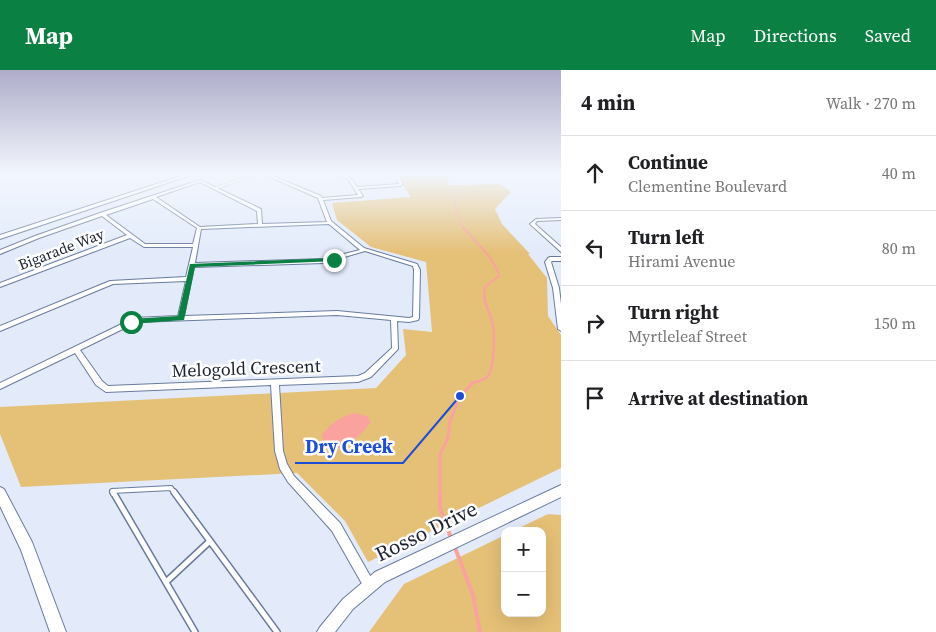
<!DOCTYPE html>
<html lang="en">
<head>
<meta charset="utf-8">
<style>
  body { margin:0; font-family:"Source Serif 4",serif; background:#f2f2f2; color:#202124 }
  .controls { position:absolute; right:15px; bottom:15px; display:grid; overflow:hidden; border-radius:10px; box-shadow:0 5px 20px #0002 }
  .controls button { width:45px; height:45px; display:grid; place-items:center; padding:0; border:0; border-bottom:1px solid #e0e0e0; background:#fff; color:#202124; font:25px sans-serif }
  .stop { position:absolute; width:15px; height:15px; margin:-11px; border:4px solid #0b8043; border-radius:50%; background:#fff }
  .stop.end { background:#0b8043; border-color:#fff; box-shadow:0 1px 5px #0008 }
  .list { margin:0; padding:0; list-style:none }
  h2 { display:flex; justify-content:space-between; align-items:center; height:65px; margin:0; padding:0 20px; font-size:21px }
  h2 small { font-size:16px; font-weight:400; color:#757577 }
  .list li { display:grid; grid-template-columns:32px 1fr auto; gap:15px; align-items:center; box-sizing:border-box; height:75px; padding:0 20px; border-top:1px solid #e0e0e0 }
  .list b { display:block; font-size:19px; white-space:nowrap }
  .list p { margin:0; font-size:16px; white-space:nowrap; color:#757577 }
  .list em { font-size:16px; font-style:normal; color:#757577 }
  .icon { flex:none; width:28px; height:28px; fill:none; stroke:currentColor; stroke-width:2; stroke-linecap:round; stroke-linejoin:round }
  .map { position:relative; flex:none; width:561px; height:562px; overflow:hidden }
  header { display:flex; align-items:center; gap:30px; box-sizing:border-box; height:70px; padding:0 25px; background:#0b8043; color:#fff }
  header strong { font-size:24px }
  nav { display:flex; gap:28px; margin-inline-start:auto; font-size:18px }
  main { display:flex }
  aside { flex:1; background:#fff }
  .map>svg:first-child { display:block }
  .green { fill:#e5c077 }
  .water { fill:#faa39e }
  .lines { fill:none; stroke-linecap:round; stroke-linejoin:round }
  .stream-far4 { stroke:#faa39e; stroke-width:1 }
  .stream-far3 { stroke:#faa39e; stroke-width:2 }
  .stream-far2 { stroke:#faa39e; stroke-width:2.5 }
  .stream-far1 { stroke:#faa39e; stroke-width:3 }
  .stream { stroke:#faa39e; stroke-width:4 }
  .service-far2-casing { stroke:#697b9c; stroke-width:3 }
  .service-far1-casing { stroke:#697b9c; stroke-width:6 }
  .service-casing { stroke:#697b9c; stroke-width:8 }
  .minor-casing { stroke:#697b9c; stroke-width:2 }
  .tertiary-casing { stroke:#697b9c; stroke-width:2 }
  .service-far2 { stroke:#fff; stroke-width:2 }
  .service-far1 { stroke:#fff; stroke-width:4 }
  .service { stroke:#fff; stroke-width:5 }
  .minor { fill:#fff; fill-rule:evenodd }
  .tertiary { fill:#fff; fill-rule:evenodd }
  .route { fill:#0b8043 }
  .labels { text-anchor:middle; dominant-baseline:central; stroke-width:5; stroke-linejoin:round; paint-order:stroke }
  .far-street-label { font-size:15px; fill:#1b2230; stroke:#fff }
  .street-label { font-size:18px; fill:#1b2230; stroke:#fff }
  .near-street-label { font-size:21px; fill:#1b2230; stroke:#fff }
  .leader { fill:none; stroke:#1d4ed8; stroke-width:2 }
  .callout-dot { fill:#1d4ed8; stroke:#fff; stroke-width:2 }
  .callout-label { font-size:19px; text-anchor:middle; font-weight:bold; fill:#1d4ed8; stroke:#fff; stroke-width:5; stroke-linejoin:round; paint-order:stroke }
</style>
</head>
<body>
<header>
<strong>Map</strong>
<nav><a>Map</a><a>Directions</a><a>Saved</a></nav>
</header>
<main>
<div class="map">
<svg width="561" height="562" viewBox="0 0 561 562">
  <rect width="100%" height="100%" fill="#e3ebfb"/>
  <path class="green" d="M396,104H447L448,115L500,114L511,122L495,139L502,154L530,184H528L547,208L548,246L561,265V398L368,492L345,451L297,403L21,417L0,364V337L376,318L406,285L403,259L432,262L426,192L371,177L337,150L332,133L411,127Z
    M548,444L561,445V562H369L404,514L505,465V543H542V461H513Z"/>
  <path class="water" d="M354,343L367,346L371,352C363,362 351,377 337,378C332,379 327,374 323,371L322,365C331,353 340,347 354,343Z"/>
  <g class="lines">
    <path class="stream-far4" d="M446,104L450,122L455,126L456,144L464,159"/>
    <path class="stream-far3" d="M463,157C475,173 494,186 499,206L484,218L485,227"/>
    <path class="stream-far2" d="M471,314C476,311 482,311 486,308C495,302 495,262 492,251C490,242 485,236 484,226"/>
    <path class="stream-far1" d="M440,424V384L448,368L450,351L460,326L474,312"/>
    <path class="stream" d="M440,422V438L451,468
      M454,475L473,525L480,562"/>
    <g class="service-far2-casing">
      <path id="service-far2" d="M216,118L255,104"/>
    </g>
    <g class="service-far1-casing">
      <path id="service-far1" d="M113,424L112,421L171,418L175,424"/>
    </g>
    <g class="service-casing">
      <path id="service" d="M113,422L195,562
        M174,422L277,562
        M166,512L210,471"/>
    </g>
    <g class="minor-casing">
      <path id="minor" d="M263,104H268L321,126L322,128L358,125L348,109L340,104C349,104 352,110 357,117L399,114L394,104H398L403,114L400,116L358,119L363,126L361,127L323,130L331,151L364,178L417,194L420,200L419,248L418,250L409,252L397,251L398,279L371,307L358,312L279,315L283,381L287,394L294,406L340,453L373,511L375,515L373,519L369,521L365,519L332,461L288,412L280,399L275,381L271,315L106,322L96,315L75,283L0,319V313L134,248L178,246L186,211L113,214L0,261V256L110,211L186,207L193,177H144L130,168L0,217V213L127,165L102,146L39,168L0,184V180L35,166L100,143L200,110L261,139L262,154L327,152L318,128ZM200,112L257,141L258,154L200,157L156,127ZM153,129L197,158L193,174H145L106,145ZM329,154L360,180L324,189L195,193L201,159ZM365,181L413,196L414,200L413,247L409,248L337,241L184,246L194,197L324,193ZM337,245L391,250L392,278L365,303L358,306L108,316L102,311L80,280L137,252Z
        M561,148V150L537,151L535,154L561,177V182L530,154L536,149Z
        M550,187H561V191H552L551,192L559,218L561,234V261L558,259L553,218L545,192L548,188Z"/>
    </g>
    <g class="tertiary-casing">
      <path id="tertiary" d="M187,104H194L0,169V165Z
        M561,415V427L385,512L353,539L335,562H317L320,557L343,529L375,502Z
        M0,417L4,419L32,472L66,562H50L21,480L0,436Z"/>
    </g>
    <use href="#service-far2" class="service-far2"/>
    <use href="#service-far1" class="service-far1"/>
    <use href="#service" class="service"/>
    <use href="#minor" class="minor"/>
    <use href="#tertiary" class="tertiary"/>
  </g>
  <linearGradient id="sky" x2="0" y2="1"><stop stop-color="#afadca"/><stop offset="0.57" stop-color="#f2f6fd"/><stop offset="1" stop-color="#f2f6fd" stop-opacity="0"/></linearGradient>
  <rect width="561" height="183" fill="url(#sky)"/>
  <path class="route" d="M334,188L336,191L195,197L184,250L131,254L128,252L131,249L178,246L190,194Z"/>
  <g class="labels">
    <g class="far-street-label">
      <text transform="translate(61 179) rotate(-21)">Bigarade Way</text>
    </g>
    <g class="street-label">
      <text transform="translate(246 298) rotate(-2)">Melogold Crescent</text>
    </g>
    <g class="near-street-label">
      <text transform="translate(426 461) rotate(-26)">Rosso Drive</text>
    </g>
  </g>
  <path class="leader" d="M460 326L403 393H295"/>
  <circle class="callout-dot" cx="460" cy="326" r="5"/>
  <g class="callout-label">
    <text x="349" y="383">Dry Creek</text>
  </g>
</svg>
<div class="controls">
<button>+</button>
<button>−</button>
</div>
<div class="stop" style="left:131px;top:252px"></div>
<div class="stop end" style="left:334px;top:190px"></div>
</div>
<aside>
<h2>4 min<small>Walk · 270 m</small></h2>
<ul class="list">
<li><svg class="icon" aria-label="ahead" viewBox="0 0 24 24"><path d="M12 20V5M6 11l6-6 6 6"/></svg><div><b>Continue</b><p>Clementine Boulevard</p></div><em>40 m</em></li>
<li><svg class="icon" aria-label="left" viewBox="0 0 24 24"><path d="M17 20v-9H6M10 6l-5 5 5 5"/></svg><div><b>Turn left</b><p>Hirami Avenue</p></div><em>80 m</em></li>
<li><svg class="icon" aria-label="right" viewBox="0 0 24 24"><path d="M7 20v-9h11M14 6l5 5-5 5"/></svg><div><b>Turn right</b><p>Myrtleleaf Street</p></div><em>150 m</em></li>
<li><svg class="icon" aria-label="arrive" viewBox="0 0 24 24"><path d="M6 21V4h12l-3 4 3 4H6"/></svg><div><b>Arrive at destination</b></div></li>
</ul>
</aside>
</main>
</body>
</html>
